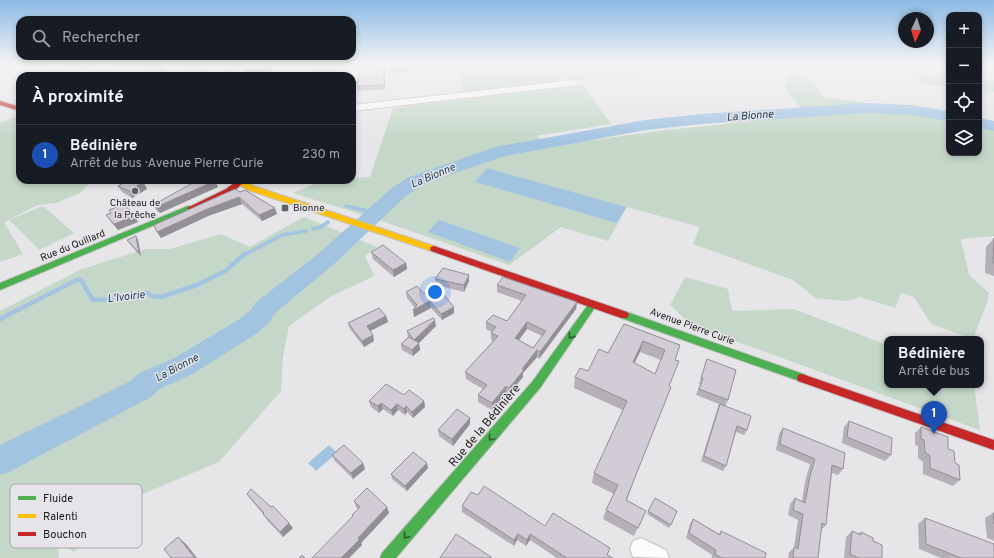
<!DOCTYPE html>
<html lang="fr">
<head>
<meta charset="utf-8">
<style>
  body { margin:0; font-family:Overpass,sans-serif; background:#242831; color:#f1f3f6 }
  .controls { position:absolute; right:12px; top:12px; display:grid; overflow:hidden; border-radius:8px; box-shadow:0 2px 6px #0003 }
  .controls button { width:36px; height:36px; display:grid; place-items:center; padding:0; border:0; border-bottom:1px solid #363941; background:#171b24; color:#f1f3f6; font:20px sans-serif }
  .compass { position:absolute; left:898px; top:12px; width:36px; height:36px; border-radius:50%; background:#171b24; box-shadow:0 2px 6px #0003; rotate:184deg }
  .you { position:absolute; left:435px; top:292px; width:14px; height:14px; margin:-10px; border:3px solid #fff; border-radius:50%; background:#1a73e8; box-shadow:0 0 0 6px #1a73e833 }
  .badge { display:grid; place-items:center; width:26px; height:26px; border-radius:50%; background:#8c9099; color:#fff; font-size:13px; font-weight:700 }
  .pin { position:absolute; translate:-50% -33px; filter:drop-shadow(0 1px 2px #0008) }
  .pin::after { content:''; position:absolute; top:21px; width:14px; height:12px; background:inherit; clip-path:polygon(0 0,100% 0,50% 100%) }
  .popup { position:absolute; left:884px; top:336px; width:100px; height:52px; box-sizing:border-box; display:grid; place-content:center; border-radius:8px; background:#171b24; filter:drop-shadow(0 1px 3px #0005); font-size:13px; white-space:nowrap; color:#9ea1a6 }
  .popup b { font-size:15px; color:#f1f3f6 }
  .popup::after { content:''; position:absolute; left:50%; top:100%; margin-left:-8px; border:8px solid transparent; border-top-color:#171b24 }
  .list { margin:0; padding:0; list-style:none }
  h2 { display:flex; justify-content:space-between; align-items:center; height:52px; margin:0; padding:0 16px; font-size:17px }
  h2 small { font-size:13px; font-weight:400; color:#9ea1a6 }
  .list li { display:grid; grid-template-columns:26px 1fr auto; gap:12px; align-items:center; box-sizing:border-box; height:60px; padding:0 16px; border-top:1px solid #363941 }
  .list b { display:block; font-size:15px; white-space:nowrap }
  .list p { margin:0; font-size:13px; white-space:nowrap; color:#9ea1a6 }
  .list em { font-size:13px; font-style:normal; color:#9ea1a6 }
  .icon { flex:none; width:22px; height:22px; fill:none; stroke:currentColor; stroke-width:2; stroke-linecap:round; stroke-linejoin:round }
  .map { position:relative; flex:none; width:994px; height:558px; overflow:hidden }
  .search { position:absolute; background:#171b24; box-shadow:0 2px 6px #0003; left:16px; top:16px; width:340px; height:44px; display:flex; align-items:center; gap:10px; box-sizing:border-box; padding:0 14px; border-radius:12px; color:#9ea1a6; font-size:15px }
  .panel { position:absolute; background:#171b24; box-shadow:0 2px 6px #0003; left:16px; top:72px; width:340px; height:112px; border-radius:12px }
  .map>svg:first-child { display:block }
  .green { fill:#c4d7c8 }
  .water { fill:#a3c4e1 }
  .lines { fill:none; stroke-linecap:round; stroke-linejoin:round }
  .stream-far1 { stroke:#a3c4e1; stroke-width:3.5 }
  .stream { stroke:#a3c4e1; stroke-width:4.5 }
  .river { fill:#a3c4e1; fill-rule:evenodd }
  .street-casing { stroke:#c2c1c3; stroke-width:2 }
  .fast-casing { stroke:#c2c1c3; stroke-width:2 }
  .slow-casing { stroke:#c2c1c3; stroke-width:2 }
  .jam-casing { stroke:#c2c1c3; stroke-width:2 }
  .street { fill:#fbfbfb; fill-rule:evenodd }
  .fast { fill:#4caf50; fill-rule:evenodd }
  .slow { fill:#ffc107; fill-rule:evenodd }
  .jam { fill:#c62828; fill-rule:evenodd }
  .wall { fill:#b5afb8; fill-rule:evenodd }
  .shaded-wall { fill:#938f96 }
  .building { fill:#d2ccd6; stroke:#938f96; fill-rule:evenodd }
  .oneway { stroke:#305c32 }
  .poi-dot { fill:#616062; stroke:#e6e4e8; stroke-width:1.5 }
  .labels { text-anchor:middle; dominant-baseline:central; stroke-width:3; stroke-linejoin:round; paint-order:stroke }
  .poi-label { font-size:10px; fill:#1a191a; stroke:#e6e4e8 }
  .street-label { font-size:10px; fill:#1a191a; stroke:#e6e4e8 }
  .water-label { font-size:11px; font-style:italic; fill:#143855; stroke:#e6e4e8 }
  .near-street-label { font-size:12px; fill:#1a191a; stroke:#e6e4e8 }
  .key { fill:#e6e4e8; stroke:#a9a7aa; stroke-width:1 }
  .key-label { font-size:11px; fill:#1a191a }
</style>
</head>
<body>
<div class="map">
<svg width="994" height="558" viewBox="0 0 994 558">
  <rect width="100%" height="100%" fill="#e6e5e7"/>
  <path class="green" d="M459,64H557L561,83L463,94Z
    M564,64H862L863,69L718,66L568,81Z
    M789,70L805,74L825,98L860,102L902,113L949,120V153H979V126L994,129V236L961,239L969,275L989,293L987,303L973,339L931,324L914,297L901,293L895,308L860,297L847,301L816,298L793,280L693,244L700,227L627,207L608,241L561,227L509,265L376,219L293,193L324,180H352V178L370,177L393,108L583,85L611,124L536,136L550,146L659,131L808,115L785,90Z
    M908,71L949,76V87L920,84Z
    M979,80L994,81V92L979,90Z
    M15,117L20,118V180H92L80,193L56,203L38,205L4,222L23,254L0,262V123Z
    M43,206L74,233L39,250L9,220Z
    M304,217L377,247L365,256L374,276L330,297L289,326L283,357L281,391L219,462L140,495L74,552L57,542L59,558H0V311L82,269L146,249H170L221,234L250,247Z
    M685,277L728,289L732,311L794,309L887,345V385H974L980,430L691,325L670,305Z"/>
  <path class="water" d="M331,64H341L336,73H318L309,70L311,67Z
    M487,168L626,207L617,223L475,182Z
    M439,220L520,248L510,262L428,232Z
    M329,445L337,453L316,471L308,463Z"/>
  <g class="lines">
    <path class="stream-far1" d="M346,206L375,213
      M313,229L321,227L328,222
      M244,255L282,235L306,231"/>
    <path class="stream" d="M0,319L77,280H81L93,300L123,299L147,293L152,296L161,297L197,285L225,271L245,254"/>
    <path class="river" d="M865,103L911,105L949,111V121L911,115L865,113L701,124L645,130L505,156L443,177L421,186L406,196L334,264L274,314L270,322L256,334L194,373L158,390L151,397L11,471L0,475V445L131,381L138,374L176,357L238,320L251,310L255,303L318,254L392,188L407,178L495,147L645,120L701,114Z
      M979,118L994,121V131L979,128Z"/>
    <g class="street-casing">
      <path id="street" d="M42,64C47,64 53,64 58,64C77,66 99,78 118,69L103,66L102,64H145L144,66L128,69L126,72C101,84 68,72 43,66Z
        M299,64H318C314,68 274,76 266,76L280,68Z
        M352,64H361L357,80L352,83V76H349Z
        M574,80L577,81L579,83L577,85L352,111V105Z
        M641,538L666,550L669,558L633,557L630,549L633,541Z"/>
    </g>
    <g class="fast-casing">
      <path id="fast" d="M188,206H194L195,208L0,290V283Z
        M593,301L596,302L598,304L596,306L540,388L396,558H380L382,553L532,382L590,302Z
        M624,311L806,375L807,378L806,381L802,382L621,318L619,315L621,312Z"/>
    </g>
    <g class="slow-casing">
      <path id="slow" d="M224,180H241L254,186L437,247L438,249L437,251H431L248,190L238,184L225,182Z"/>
    </g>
    <g class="jam-casing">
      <path id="jam" d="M0,101L20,107V111L0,105Z
        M238,180H246L232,193L194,210H188L187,208L226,189Z
        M434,246L627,312L629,315L627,318H621L431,251L430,249L431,247Z
        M802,374L994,440V450L798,381L797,378L798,375Z"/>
    </g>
    <use href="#street" class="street"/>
    <use href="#fast" class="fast"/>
    <use href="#slow" class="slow"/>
    <use href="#jam" class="jam"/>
  </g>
  <path class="wall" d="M384,64L385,89L357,91V86Z
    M409,64L407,72L390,73V69Z
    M143,182L147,189L132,198L122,192L118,186Z
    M218,187L160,213L157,211L153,205Z
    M235,189L277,214L262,221L242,204L208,216L161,238Z
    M106,215L138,222L118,230L110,221Z
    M994,238V276L985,273L986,247Z
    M127,240H138L141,257L129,243Z
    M371,252L406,263L407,269L394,277L373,259Z
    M435,279L469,281L464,292L436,285L454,307V313L442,320L431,308L414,317L415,308L407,298L406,292L424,294L436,285Z
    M497,285L577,302L576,309L539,359L537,357L523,373V377L509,394L506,393L492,410L478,402V395L483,389L466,379L465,372L493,341L491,340V333L492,332L486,329V322L507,321L522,301L497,292ZM527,329L542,336L533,348L519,340Z
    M386,316L388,322L370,331L374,341L364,347L350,329L348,323Z
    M624,324L680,345L627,500L646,511L634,536L603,519L606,510L614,494L592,483L594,473L623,410L574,388L575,377L588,371L608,353ZM640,352L661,360L655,374L634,363Z
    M436,326L419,343L420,350L413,356L402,350L401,344L408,337L407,331Z
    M707,359L728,400L725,406L747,430L744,435L736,432L726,466L723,471L701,461L717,410L719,404L696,395L700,384H699Z
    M404,395L424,401L425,407L413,418L407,412L405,415L398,410L393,416L383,409L379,413L371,407L369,401Z
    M849,421L891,455L885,461L842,443L844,427Z
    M470,424L453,446L439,436L438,430Z
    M921,427L948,449L955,463L960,480L953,486L923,474V462L918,458V446L915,445V433Z
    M783,428L843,469L838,475L832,473L826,525L821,530L818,558H788L789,552L794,548L798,520L788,515L790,504L795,498L802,501L805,482L810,464L776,450L779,434Z
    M332,455L363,463L365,469L353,479L335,461Z
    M428,468L407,491L392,479L391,474Z
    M247,494L293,528L283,537L267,520L263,514L251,500Z
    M478,495L545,526L613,558H557L530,540L526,546L517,540L514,546L462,512V506Z
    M655,498L677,511L669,528L647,514Z
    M354,501L387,507L389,513L361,543L362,545L349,558L353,517L352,515L358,509L356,507Z
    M993,513H994V541L987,538L985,518Z
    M925,518L994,558H941L919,549L918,524Z
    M693,519L719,534L721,531L765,558H712V555L686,538L690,524Z
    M852,531L858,534L861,532L873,541L882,558H844L846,537Z"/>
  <path class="shaded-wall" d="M270,64L272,70L246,75V76H238L244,69Z
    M384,64V68L385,89L384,85Z
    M407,64H409L407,72L406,68Z
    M162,65L164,70L165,76H163Z
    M232,73L233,76H228L227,74Z
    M215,181L218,187L160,213L156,207Z
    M143,182L147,189L132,198L129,191Z
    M239,197L242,204L208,216L161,238L157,232L205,210Z
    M275,208L277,214L262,221L259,215Z
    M135,216L138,222L118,230L114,224Z
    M136,236L138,240L141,257L139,253Z
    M406,263L407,269L394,277L393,270Z
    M469,275V281L464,292V285Z
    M430,301L431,308L414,317L413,310Z
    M577,302L576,309L539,359L540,352Z
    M454,307V313L442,320L441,314Z
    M386,316L388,322L368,332L367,326Z
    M435,320L436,326L415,347L414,340Z
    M527,322V329L515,345V338Z
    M373,335L374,341L364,347L362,341Z
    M643,341L640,352L630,372L633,362Z
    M419,343L420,350L413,356L412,350Z
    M537,350V357L523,373V377L509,394V388L522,369Z
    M506,386V393L492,410V403Z
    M424,401L425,407L413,418L412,412Z
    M381,403L383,409L379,413L378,406Z
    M397,404L398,410L393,416L391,410Z
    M406,406L407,412L405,415L404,409Z
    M470,418V424L453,446L452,439Z
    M363,463L365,469L353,479L351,473Z
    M427,463L428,468L407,491L405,486Z
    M387,507L389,513L361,543L362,545L349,558H341L358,538Z
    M289,523L293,528L283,537L280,532Z
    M518,534L517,540L514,546V540Z
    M530,534V540L526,546L527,540Z
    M178,537L186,544L197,558H195Z"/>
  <path class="building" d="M188,64H202L206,75L199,76H191Z
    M223,64H270L244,69L246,74L238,76H233L232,73L227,74Z
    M361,64H384V85L357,86Z
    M392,64H407L406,68L390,69Z
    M162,65L163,76H150L149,67Z
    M59,70L62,76H45Z
    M129,180H138L143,182L129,191L118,186Z
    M198,180H214L215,181L156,207L153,205Z
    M235,189L240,192L245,190L275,208L259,215L239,197L205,210L157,232L154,225Z
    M124,204L135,216L114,224L106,215L111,213L109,210Z
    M136,236L139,253L127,240Z
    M994,238V263H993Z
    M383,245L406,263L393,270L371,252Z
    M443,268L469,275L464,285L435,279Z
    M503,277L577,302L540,352L537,350L522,369L524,370L509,388L506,386L492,403L478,395L487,385L465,372L498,336L491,333L496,327L486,322L493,315L507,321L526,295L497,285ZM527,322L546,331L533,348L515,338Z
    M433,282L454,307L441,314L430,301L413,310L417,305L406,292L417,286L424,294Z
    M379,308L386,316L367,326L373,335L362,341L348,323Z
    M433,318L435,320L414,340L419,343L412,350L401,344L409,337L414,340L407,331Z
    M624,324L680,345L675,360L679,361L669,386L671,387L626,500L646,511L638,528L606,510L618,485L594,473L627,401L575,377L580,368L588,371L599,349L608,353ZM643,341L665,350L655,374L633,362Z
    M707,359L736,370L728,400L699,389L703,378H701Z
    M386,384L404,395L409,390L424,401L412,412L406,406L404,409L397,404L391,410L381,403L378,406L369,401Z
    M720,404L751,416L747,430L737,426L726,466L704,456Z
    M457,409L470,418L452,439L438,430Z
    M849,421L892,438L891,455L847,437Z
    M921,427L948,437V449L954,451L955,463L959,465L960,480L930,468V456L925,452L924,440L921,439Z
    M783,428L845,453L843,469L832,465L826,525L822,523L818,558H793L794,547L798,549L803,514L793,510L795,498L805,503L810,476L815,459L780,444Z
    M344,445L363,463L351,473L332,455Z
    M413,452L427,463L405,486L391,474Z
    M484,486L545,526L553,513L610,548L607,555L613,558H567L530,534L527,540L518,534L514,540L462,506L471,492L478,495Z
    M367,488L387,507L358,538L359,540L341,558H312L353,516L352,515L360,507L354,501Z
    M251,489L271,507L273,506L289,523L280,532L263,514L264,513L247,494Z
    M655,498L677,511L671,525L648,511Z
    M993,513H994V524Z
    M925,518L994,544V558H961L926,544Z
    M693,519L720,535L721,531L766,553L765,558H722L715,554L716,550L689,533Z
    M852,531L861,535V532L873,538V541L882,545V558H859L850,554Z
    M456,534L491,557V558H440Z
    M178,537L195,558H171L164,549Z
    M302,555L305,558H299Z"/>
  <defs><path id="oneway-chevron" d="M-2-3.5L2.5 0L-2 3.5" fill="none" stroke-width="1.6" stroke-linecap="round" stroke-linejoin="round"/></defs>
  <g class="oneway">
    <use href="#oneway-chevron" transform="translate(571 336) rotate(125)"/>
    <use href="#oneway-chevron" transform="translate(491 438) rotate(130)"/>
    <use href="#oneway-chevron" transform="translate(406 536) rotate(131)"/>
  </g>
  <linearGradient id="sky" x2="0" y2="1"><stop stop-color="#8cbae5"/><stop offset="0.45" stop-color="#f4f3f4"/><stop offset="1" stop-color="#f4f3f4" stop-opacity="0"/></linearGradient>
  <rect width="994" height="142" fill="url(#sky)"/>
  <g class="poi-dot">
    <circle cx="135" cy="191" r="4"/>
    <rect x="281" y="204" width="8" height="8" rx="2"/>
  </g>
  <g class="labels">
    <g class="poi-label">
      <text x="135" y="203">Château de<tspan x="135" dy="12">la Prêche</tspan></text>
      <text x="293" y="208" text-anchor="start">Bionne</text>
    </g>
    <g class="street-label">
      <text transform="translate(73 246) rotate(-22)">Rue du Quillard</text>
      <text transform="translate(692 327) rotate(20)">Avenue Pierre Curie</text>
    </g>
    <g class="water-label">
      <text transform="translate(750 116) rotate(-4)">La Bionne</text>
      <text transform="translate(433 176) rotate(-23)">La Bionne</text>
      <text transform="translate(126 297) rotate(-7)">L'Ivoirie</text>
      <text transform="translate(177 368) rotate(-28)">La Bionne</text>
    </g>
    <g class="near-street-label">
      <text transform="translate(485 426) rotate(-50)">Rue de la Bédinière</text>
    </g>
  </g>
  <rect x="10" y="484" width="132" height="64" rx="6" class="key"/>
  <rect x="18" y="496" width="18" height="4" fill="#4caf50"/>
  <rect x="18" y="514" width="18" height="4" fill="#ffc107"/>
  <rect x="18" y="532" width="18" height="4" fill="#c62828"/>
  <g class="key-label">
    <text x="43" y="502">Fluide</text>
    <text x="43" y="520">Ralenti</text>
    <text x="43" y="538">Bouchon</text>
  </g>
</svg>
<div class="controls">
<button>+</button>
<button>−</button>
<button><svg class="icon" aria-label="locate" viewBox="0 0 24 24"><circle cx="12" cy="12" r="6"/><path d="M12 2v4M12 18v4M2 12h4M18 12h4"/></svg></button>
<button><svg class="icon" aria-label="layers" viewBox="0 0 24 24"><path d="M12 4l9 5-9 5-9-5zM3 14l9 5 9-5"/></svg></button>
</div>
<svg class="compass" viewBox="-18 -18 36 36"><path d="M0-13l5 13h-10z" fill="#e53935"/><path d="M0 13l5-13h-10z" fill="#9ea1a6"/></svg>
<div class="you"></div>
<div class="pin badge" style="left:934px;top:434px;background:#1a4fb4">1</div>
<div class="popup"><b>Bédinière</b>Arrêt de bus</div>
<div class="search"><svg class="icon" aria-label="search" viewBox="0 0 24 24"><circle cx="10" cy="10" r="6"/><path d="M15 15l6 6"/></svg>Rechercher</div>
<section class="panel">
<h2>À proximité<small></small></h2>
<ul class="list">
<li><span class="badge" style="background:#1a4fb4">1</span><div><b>Bédinière</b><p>Arrêt de bus · Avenue Pierre Curie</p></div><em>230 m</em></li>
</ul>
</section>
</div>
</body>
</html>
